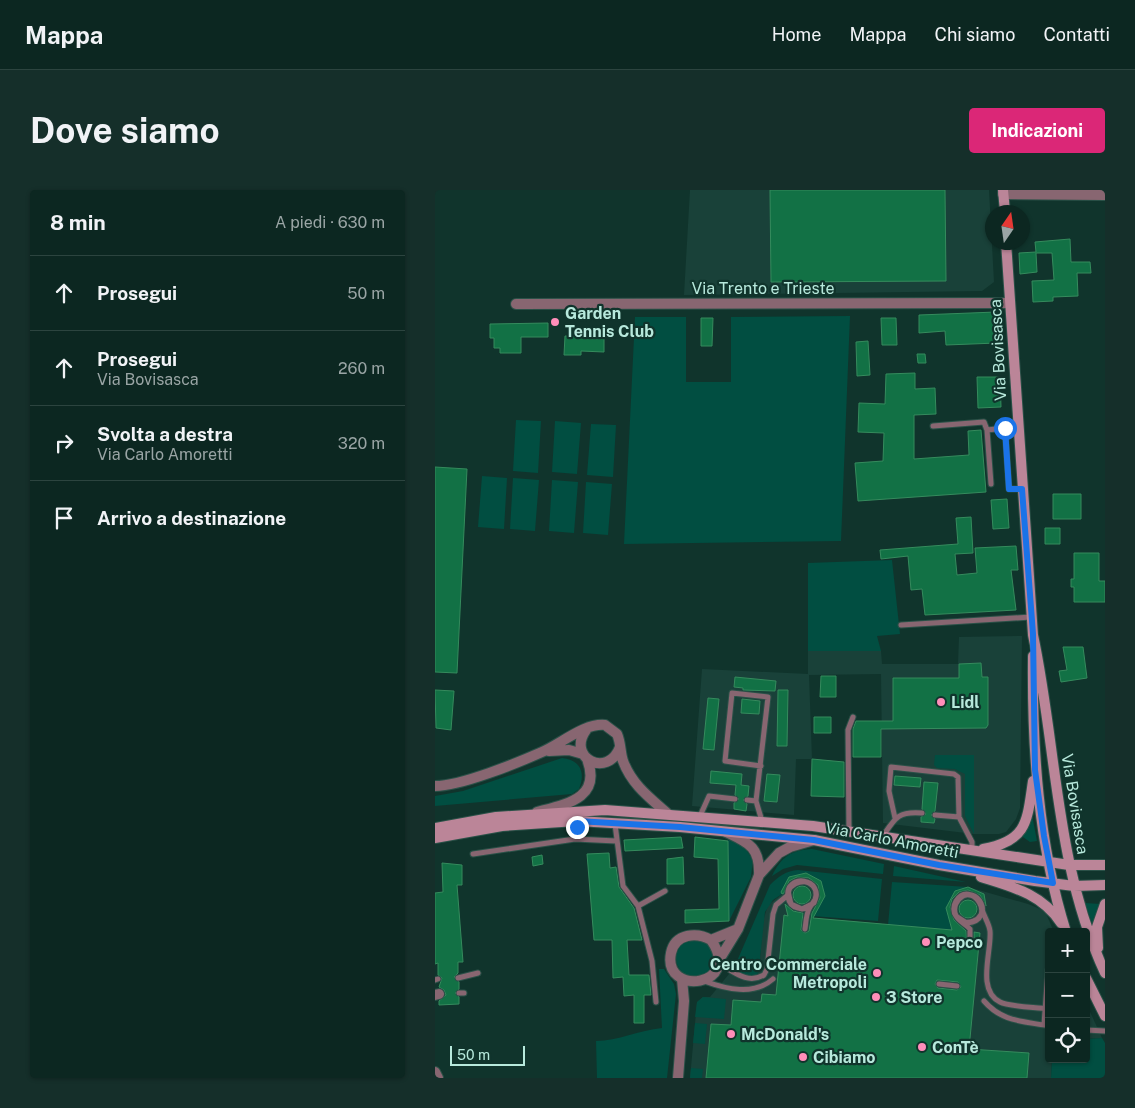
<!DOCTYPE html>
<html lang="it">
<head>
<meta charset="utf-8">
<style>
  body { margin:0; font-family:"Public Sans",sans-serif; background:#152f2a; color:#f1f3f6 }
  .controls { position:absolute; right:15px; bottom:15px; display:grid; overflow:hidden; border-radius:5px; box-shadow:0 1px 4px #0004 }
  .controls button { width:45px; height:45px; display:grid; place-items:center; padding:0; border:0; border-bottom:1px solid #2c443f; background:#0c2721; color:#f1f3f6; font:25px sans-serif }
  .compass { position:absolute; left:550px; top:15px; width:45px; height:45px; border-radius:50%; background:#0c2721; box-shadow:0 1px 4px #0004; rotate:13deg }
  .scale { position:absolute; left:15px; bottom:12px; width:75px; box-sizing:border-box; padding-left:5px; border:2px solid #b7e9dc; border-top:0; font-size:14px; line-height:18px; white-space:nowrap; color:#b7e9dc; -webkit-text-stroke:4px #10342c; paint-order:stroke }
  .stop { position:absolute; width:15px; height:15px; margin:-11px; border:4px solid #1a73e8; border-radius:50%; background:#fff }
  .stop.end { background:#1a73e8; border-color:#fff; box-shadow:0 1px 5px #0008 }
  .list { margin:0; padding:0; list-style:none }
  h2 { display:flex; justify-content:space-between; align-items:center; height:65px; margin:0; padding:0 20px; font-size:21px }
  h2 small { font-size:16px; font-weight:400; color:#9aa5a5 }
  .list li { display:grid; grid-template-columns:32px 1fr auto; gap:15px; align-items:center; box-sizing:border-box; height:75px; padding:0 20px; border-top:1px solid #2c443f }
  .list b { display:block; font-size:19px; white-space:nowrap }
  .list p { margin:0; font-size:16px; white-space:nowrap; color:#9aa5a5 }
  .list em { font-size:16px; font-style:normal; color:#9aa5a5 }
  .icon { flex:none; width:28px; height:28px; fill:none; stroke:currentColor; stroke-width:2; stroke-linecap:round; stroke-linejoin:round }
  .map { position:relative; flex:none; width:670px; height:888px; overflow:hidden; border-radius:5px }
  header { display:flex; align-items:center; gap:30px; box-sizing:border-box; height:70px; padding:0 25px; background:#0c2721; border-bottom:1px solid #2c443f }
  header strong { font-size:24px }
  nav { display:flex; gap:28px; margin-inline-start:auto; font-size:18px }
  .intro { display:flex; align-items:center; justify-content:space-between; box-sizing:border-box; height:120px; padding:0 30px }
  h1 { margin:0; font-size:35px }
  .button { padding:12px 22px; border-radius:5px; background:#db2777; color:#fff; font-size:18px; font-weight:700 }
  main { display:flex; gap:30px; padding:0 30px }
  aside { flex:1; background:#0c2721; border-radius:5px; box-shadow:0 1px 4px #0004 }
  .map>svg:first-child { display:block }
  .built { fill:#194139 }
  .green { fill:#014e41 }
  .building { fill:#127145; stroke:#358b5d; fill-rule:evenodd }
  .lines { fill:none; stroke-linecap:round; stroke-linejoin:round }
  .lane-casing { stroke:#2b5148; stroke-width:7 }
  .street-casing { stroke:#2b5148; stroke-width:12 }
  .secondary-casing { stroke:#2b5148; stroke-width:12 }
  .lane { stroke:#886671; stroke-width:5 }
  .street { stroke:#886671; stroke-width:10 }
  .secondary { stroke:#bb8598; stroke-width:10 }
  .route { stroke:#1a73e8; stroke-width:6 }
  .poi-dot { fill:#ff8eb9; stroke:#10342c; stroke-width:2 }
  .labels { text-anchor:middle; dominant-baseline:central; stroke-width:4.5; stroke-linejoin:round; paint-order:stroke }
  .street-label { font-size:16px; fill:#b7e9dc; stroke:#10342c }
  .poi-label { font-size:16px; font-weight:bold; fill:#b7e9dc; stroke:#10342c; text-anchor:start }
</style>
</head>
<body>
<header>
<strong>Mappa</strong>
<nav><a>Home</a><a>Mappa</a><a>Chi siamo</a><a>Contatti</a></nav>
</header>
<div class="intro"><h1>Dove siamo</h1><a class="button">Indicazioni</a></div>
<main>
<aside>
<h2>8 min<small>A piedi · 630 m</small></h2>
<ul class="list">
<li><svg class="icon" aria-label="ahead" viewBox="0 0 24 24"><path d="M12 20V5M6 11l6-6 6 6"/></svg><div><b>Prosegui</b></div><em>50 m</em></li>
<li><svg class="icon" aria-label="ahead" viewBox="0 0 24 24"><path d="M12 20V5M6 11l6-6 6 6"/></svg><div><b>Prosegui</b><p>Via Bovisasca</p></div><em>260 m</em></li>
<li><svg class="icon" aria-label="right" viewBox="0 0 24 24"><path d="M7 20v-9h11M14 6l5 5-5 5"/></svg><div><b>Svolta a destra</b><p>Via Carlo Amoretti</p></div><em>320 m</em></li>
<li><svg class="icon" aria-label="arrive" viewBox="0 0 24 24"><path d="M6 21V4h12l-3 4 3 4H6"/></svg><div><b>Arrivo a destinazione</b></div></li>
</ul>
</aside>
<div class="map">
<svg width="670" height="888" viewBox="0 0 670 888">
  <rect width="100%" height="100%" fill="#10342c"/>
  <path class="built" d="M255,0H554L559,92L547,101L249,105Z
    M587,446L585,618L581,629L571,642L564,644H539L448,633L446,484L374,485L377,569H361L359,625L257,616L267,479L373,484V461H446L447,474H523L524,447Z
    M371,683L386,691L390,706L377,728L518,740L511,718L520,701L533,697L593,714L610,721L619,742H614V869H617L616,888H255L262,812L268,807H275L299,778L306,785L327,773L325,768L328,731L333,715L347,704L354,687Z
    M651,813L667,848L651,849Z"/>
  <path class="green" d="M415,126L406,351L189,354L200,127H251V192H296V127Z
    M81,230L106,231L103,283L78,281Z
    M120,231L146,233L142,284L117,282Z
    M156,234L181,235L178,287L152,285Z
    M47,286L72,288L69,339L43,337Z
    M78,288L104,290L100,341L75,339Z
    M117,290L143,292L139,343L114,341Z
    M151,292L177,294L173,345L148,343Z
    M457,370L465,444L442,446L446,461H373V373Z
    M500,565H539V644L530,626V584L520,579L502,578L499,575Z
    M127,568C145,570 151,582 144,599L137,604L0,616V606L28,601Z
    M597,625L602,651L595,652L585,645Z
    M293,649L308,655L318,670L316,687L294,731Z
    M377,659L449,674L448,684L362,675L348,679L337,686C346,667 356,660 377,659Z
    M459,676L531,692L458,686Z
    M363,680L447,689L443,731L377,726L378,719L381,721L390,706L386,691L371,683L354,687L347,704L338,710L330,722L325,768L327,779L320,786L306,785L299,778L335,695C344,686 351,681 363,680Z
    M457,692L533,697L520,701L511,718L518,740L453,735Z
    M650,713L666,714L658,734L657,733Z
    M241 768a19 19 0 1 1 38 0a19 19 0 1 1-38 0Z
    M224,779H229L239,794L241,804L232,888H162L161,851C183,851 204,840 227,838Z
    M268,807L291,809L289,829L260,827L262,812Z
    M260,833L272,834L270,854L258,853Z
    M667,848L670,853V888H616L617,869H651V849Z
    M256,878L268,879L267,888H255Z"/>
  <path class="building" d="M335,0H510L511,91L336,92Z
    M635,49L636,72H655L656,83H642L643,106L618,107V111L598,112L597,91L619,90L617,63H601L602,82L585,84L584,63L601,62L600,52Z
    M561,122L562,153L511,155L510,141L484,143V125Z
    M266,128H278L277,156H266Z
    M446,128H461L462,155H447Z
    M113,133V147H86V163H65V158H59V148H55V134Z
    M155,140H163V144H169V162L146,161V165H129L130,146L151,147V143L155,144Z
    M433,151L435,185L422,186L421,152Z
    M482,164H490L491,173H483Z
    M480,183V199L500,198L501,224L479,225V269L534,265L533,241L546,240L551,302L423,311L420,273L448,271L449,243L423,242L424,213L450,214L451,184Z
    M542,187H565L566,217L543,218Z
    M0,277L32,279L22,483L0,482Z
    M618,304H646V329H618Z
    M572,309L574,338L558,339L556,310Z
    M536,327L538,363L520,364L522,385L542,383L540,358L581,356L583,380H576L581,420L490,425L487,399L476,400L473,366L446,369L445,360L523,354L521,328Z
    M610,338H625V354H610Z
    M639,363H664V391H670V412H639V397H636V389H639Z
    M628,457H648L652,488L626,492L624,481L632,480Z
    M546,473L547,487H553V535L551,538L446,539V567H418V539L421,531H458V488H524V474Z
    M386,486H401V507H385Z
    M300,487L341,491L340,501L308,500V498L299,497Z
    M0,500L19,501L16,540L1,538Z
    M343,500H353L352,556H342Z
    M273,508L284,509L279,560L268,559Z
    M307,509L325,511L324,524L306,523Z
    M379,527H396V543H379Z
    M377,569L409,572V607L376,606Z
    M276,581L307,584L306,595L314,596L313,606L308,610L312,614L311,621L299,619V613L304,609L300,605L301,595L275,593Z
    M332,584L345,585L342,612L329,611Z
    M460,586L486,588L485,597L459,595Z
    M489,592L503,593L500,621L496,625L500,629L499,633L486,632V627L491,624L487,619Z
    M246,647L248,658L190,661L189,650Z
    M260,647L293,651L294,731L250,733V720L284,719L283,669L259,667Z
    M174,663L175,678L181,677L184,697L199,718L207,750H192L194,785H214L216,805H209V833H199V805L189,806L188,787L178,788L177,750H159L152,664Z
    M107,665L108,674L98,676L97,667Z
    M248,667L249,694H232V669Z
    M7,673L27,675V695H22L28,772H23V783L19,787L24,792V799L20,803L24,807V814L4,815V811L11,805L9,800L4,797L7,788L3,785V773L0,774V703L8,702Z
    M371,683L386,691L390,706L378,728L517,740L511,718L520,701L533,697L549,704L551,716L545,705L533,700L524,702L517,709L515,717L519,730L531,741L532,757L539,756V742L545,743L534,859L594,863L592,888H271L276,834L296,835L298,810L326,812L327,804L341,805L349,725L353,726L350,714L358,721L368,723L366,740L370,743L374,741L377,723L385,708L383,695L374,688L362,687L354,691L349,703L347,704L346,702L354,687ZM502,790L523,792L526,797L522,800L503,798L500,794Z
    M358 705a9 9 0 1 1 18 0a9 9 0 1 1-18 0Z
    M524 719a9 9 0 1 1 18 0a9 9 0 1 1-18 0Z"/>
  <g class="lines">
    <g class="lane-casing">
      <path id="lane" d="M498,236L549,232L552,240
        M583,236L570,238L574,299H587
        M556,294L552,240L570,238
        M466,435L596,427
        M312,610L321,611L327,631
        M321,611L333,507L297,503L290,571L326,576
        M500,625L524,627L537,652V660
        M265,626L274,606L300,609
        M460,628L454,601L456,577L519,584L523,587L524,627
        M180,634L188,696L203,716L217,771L221,812
        M414,641L413,540L418,527
        M448,646C460,628 463,621 487,623
        M140,649L142,631
        M38,664L140,649L181,651
        M203,716L230,701
        M535,754V739C531,734 524,732 521,726C518,722 518,716 521,711C536,688 564,730 532,733L521,726C514,709 537,695 546,713C554,730 526,741 520,723C516,711 529,700 540,707C545,710 546,714 547,719C549,727 554,733 555,741C557,761 541,800 565,812C574,817 602,817 614,819
        M283,773C298,781 312,795 329,785L332,779L338,724L341,715L353,705C356,677 394,696 377,714C374,718 368,720 363,718C358,717 354,713 353,707C349,683 391,687 379,713L367,719L356,714L353,701C360,688 381,688 381,705C381,712 376,714 374,719C371,725 371,732 370,739
        M23,788L43,783
        M0,790L3,789
        M269,791C291,799 319,806 338,789
        M504,794L522,796
        M24,803H29
        M651,808L657,802
        M549,811C567,832 588,831 614,836
        M609,835L613,780
        M651,840L670,841"/>
    </g>
    <g class="street-casing">
      <path id="street" d="M568,4L670,5
        M81,114L575,113
        M151,540C131,568 173,589 185,557
        M114,561L134,560L148,564
        M0,596C26,596 82,573 107,562C126,554 149,533 170,535L182,544C186,553 185,562 188,571C197,595 215,608 233,624
        M102,622C132,614 167,608 152,569
        M291,642C314,653 325,657 324,685
        M276,750C309,797 227,807 236,763C240,743 262,742 276,750L303,739
        M284,770L303,739L324,685L344,663L355,657L379,650
        M0,805L4,804
        M0,882L3,888
        M243,888L249,811L247,789"/>
    </g>
    <g class="secondary-casing">
      <path id="secondary" d="M568,0L570,22
        M571,52L598,445C622,558 620,676 670,783
        M598,466C597,558 603,653 631,742
        M0,638L61,627L170,620L378,636L634,675H670
        M0,648L67,636L142,631L245,637L379,650L504,675L600,691L639,696L670,695
        M548,659C593,651 592,631 598,591
        M546,687C578,697 607,704 626,733
        M663,758L662,737L670,714
        M651,788L670,826"/>
    </g>
    <use href="#lane" class="lane"/>
    <use href="#street" class="street"/>
    <use href="#secondary" class="secondary"/>
  </g>
  <g class="lines">
    <path class="route" d="M142,637V631L245,637L379,650L504,675L618,693L609,646L600,580L598,444L587,299H574L570,238"/>
  </g>
  <g class="poi-dot">
    <circle cx="120" cy="132" r="5"/>
    <circle cx="506" cy="512" r="5"/>
    <circle cx="491" cy="752" r="5"/>
    <circle cx="442" cy="783" r="5"/>
    <circle cx="441" cy="807" r="5"/>
    <circle cx="296" cy="844" r="5"/>
    <circle cx="487" cy="857" r="5"/>
    <circle cx="368" cy="867" r="5"/>
  </g>
  <g class="labels">
    <g class="street-label">
      <text x="328" y="98">Via Trento e Trieste</text>
      <text transform="translate(563 160) rotate(-93)">Via Bovisasca</text>
      <text transform="translate(640 614) rotate(81)">Via Bovisasca</text>
      <text transform="translate(457 650) rotate(11)">Via Carlo Amoretti</text>
    </g>
    <g class="poi-label">
      <text x="130" y="123">Garden<tspan x="130" dy="18">Tennis Club</tspan></text>
      <text x="516" y="512">Lidl</text>
      <text x="501" y="752">Pepco</text>
      <text x="432" y="774" text-anchor="end">Centro Commerciale<tspan x="432" dy="18">Metropoli</tspan></text>
      <text x="451" y="807">3 Store</text>
      <text x="306" y="844">McDonald's</text>
      <text x="497" y="857">ConTè</text>
      <text x="378" y="867">Cibiamo</text>
    </g>
  </g>
</svg>
<div class="controls">
<button>+</button>
<button>−</button>
<button><svg class="icon" aria-label="locate" viewBox="0 0 24 24"><circle cx="12" cy="12" r="6"/><path d="M12 2v4M12 18v4M2 12h4M18 12h4"/></svg></button>
</div>
<svg class="compass" viewBox="-18 -18 36 36"><path d="M0-13l5 13h-10z" fill="#e53935"/><path d="M0 13l5-13h-10z" fill="#9aa5a5"/></svg>
<div class="scale">50 m</div>
<div class="stop" style="left:570px;top:238px"></div>
<div class="stop end" style="left:142px;top:637px"></div>
</div>
</main>
</body>
</html>
